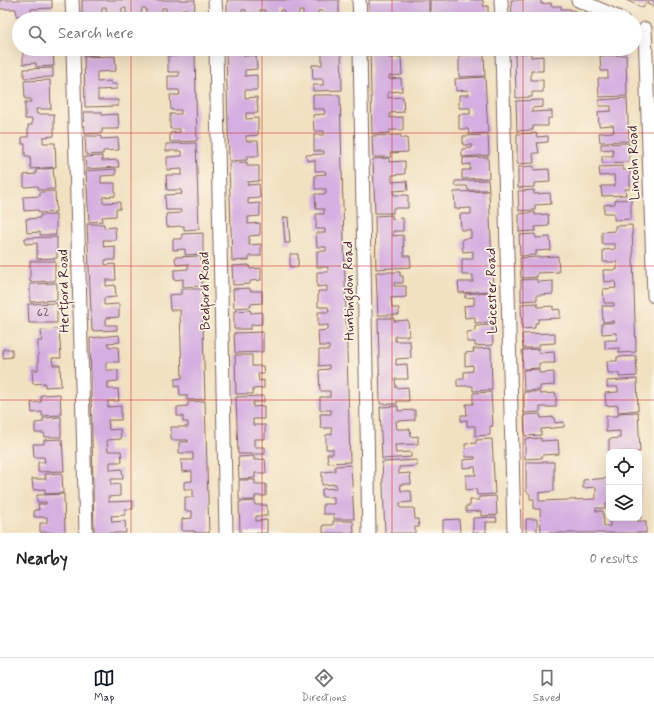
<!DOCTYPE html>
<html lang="en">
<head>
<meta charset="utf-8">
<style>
  body { margin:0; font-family:Mynerve,sans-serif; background:#f2f2f2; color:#222 }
  .controls { position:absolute; right:12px; bottom:12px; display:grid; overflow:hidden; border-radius:8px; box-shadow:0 4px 16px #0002 }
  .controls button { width:36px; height:36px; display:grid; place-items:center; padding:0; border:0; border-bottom:1px solid #e0e0e0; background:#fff; color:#222; font:20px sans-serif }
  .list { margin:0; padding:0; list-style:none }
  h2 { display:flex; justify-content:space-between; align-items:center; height:52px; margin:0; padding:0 16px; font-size:17px }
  h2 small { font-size:13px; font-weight:400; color:#767676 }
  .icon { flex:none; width:22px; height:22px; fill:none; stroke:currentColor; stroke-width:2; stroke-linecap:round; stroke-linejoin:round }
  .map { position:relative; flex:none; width:654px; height:533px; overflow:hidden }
  .search { position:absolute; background:#fff; box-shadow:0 4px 16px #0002; left:12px; right:12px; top:12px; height:44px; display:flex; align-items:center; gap:10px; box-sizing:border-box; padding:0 14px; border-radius:22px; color:#767676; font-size:15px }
  .sheet { height:124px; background:#fff }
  nav { display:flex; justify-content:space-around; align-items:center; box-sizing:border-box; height:56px; border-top:1px solid #e0e0e0; background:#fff; font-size:11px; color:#767676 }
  nav a { display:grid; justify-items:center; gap:2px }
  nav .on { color:#111827 }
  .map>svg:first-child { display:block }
  .building { fill:#d5afe1 }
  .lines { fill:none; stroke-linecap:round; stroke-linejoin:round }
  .minor-casing { stroke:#846360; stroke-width:15 }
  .minor { stroke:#fff; stroke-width:13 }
  .grid { fill:none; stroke:#d62828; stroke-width:1; stroke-opacity:0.55 }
  .labels { text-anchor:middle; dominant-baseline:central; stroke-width:3.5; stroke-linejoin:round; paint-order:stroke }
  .number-label { font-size:12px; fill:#6d4358 }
  .street-label { font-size:14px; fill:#4a1f2b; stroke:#fcf5e5 }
</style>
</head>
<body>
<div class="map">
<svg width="654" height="533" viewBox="0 0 654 533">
  <rect width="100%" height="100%" fill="#fcf5e5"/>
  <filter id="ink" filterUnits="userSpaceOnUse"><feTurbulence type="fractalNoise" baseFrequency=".025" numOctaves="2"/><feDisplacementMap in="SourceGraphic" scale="8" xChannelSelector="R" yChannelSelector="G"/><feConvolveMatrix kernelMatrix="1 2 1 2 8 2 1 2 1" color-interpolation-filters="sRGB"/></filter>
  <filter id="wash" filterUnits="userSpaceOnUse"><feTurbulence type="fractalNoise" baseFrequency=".012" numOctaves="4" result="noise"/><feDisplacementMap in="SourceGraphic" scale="16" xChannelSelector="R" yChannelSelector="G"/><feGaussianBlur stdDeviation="0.9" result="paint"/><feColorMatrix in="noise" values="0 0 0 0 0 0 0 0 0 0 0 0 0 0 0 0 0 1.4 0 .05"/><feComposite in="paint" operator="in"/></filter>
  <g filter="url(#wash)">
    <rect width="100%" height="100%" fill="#f1e1c1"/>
    <g id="blocks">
      <path class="building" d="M0,0H52V8L31,9V15L17,16L16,9H0Z
        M82,0H195L194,19H187V9H182V19H165L166,8H162V19H146V8H142L141,19H126V8H122V19H106V7H102V19H82Z
        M227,0H339V19H323V11H318V19H303V11H299V19H284V11L282,10H280V19H265V10H260V19H245L246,10H242V19H227Z
        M369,0H429V19L415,18V19H400V16H391V19H373V15H369Z
        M430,0H483V6H488V19H467V15H459L460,19H447V15H439V19H430Z
        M511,0H541V4L551,3V6H561V9H571V19H512Z
        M626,0H647L643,8Z
        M649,0H654V7L647,4Z
        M573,10L590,19H573Z
        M35,49H53L54,66L36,67V63L23,64V51L35,50Z
        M83,49H99V55L83,56Z
        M312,49H341L342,90L313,91V85H323V79H313L312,65H322V53L312,54Z
        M370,49H388L389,58L401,57L402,75L389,76V79L401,78L402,91L388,92V98L403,97L404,112L390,113V118L403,117V130H390V133L372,134Z
        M472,49H484V51H472Z
        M605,49H625L626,52L605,53Z
        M244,51V56L256,55L257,69L245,70V76L257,75V90H245V98L257,97L258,113H246V119L258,118V135L246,136V141H258L259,156H247V160L229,161L226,52Z
        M195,52L197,141L170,142V133L180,132V129H170V114H181V110H171L170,95H180L179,90H168V76H179V72H168V56H178V53Z
        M531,53V57L543,56V71H531V80H543V92H532V97L516,98L515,54Z
        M484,54L485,76L459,77V55Z
        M626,55L627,96L599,97L598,78H608V71H601L600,56Z
        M115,56L116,71L97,72V82L111,81V84H117V89L98,90V100H118V106L85,107L84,57Z
        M53,68V77L24,78V69Z
        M485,77L488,133L469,134L468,129H459V114H470V108H459V95H469L468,90L456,91L455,79Z
        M50,80L51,109H36L37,114H54V136L43,137V143H55L56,167L31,169L30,156H25V144H22V137H28V125H32V119H25V102H31V99H25L24,81Z
        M313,95H340L350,462L328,463L327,454H333V449H326V435L332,434V428H321L320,414H331V410H320V397H330V391H320L319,370L329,369V365L319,366V350H329V346H319L318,331L328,330V325L318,326V312H329L328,307H318V291H327V286L317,287V272H328V267H317V251H326V247H317L316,233H325V229H316V214H324V209H316L315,194H326V189H315V175L326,174L325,171H315V160L307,161L306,155L324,154V151H314V135H324V131H314L313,115L325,114L324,109H313Z
        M627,98L629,141L600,142L599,133L614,132L613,125L599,126L598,112L611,111V106H599V100Z
        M543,100V107L532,108V112L552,111V118H548V126H533V130L517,131L516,101Z
        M84,112H102V115L118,114L119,129H102V133L85,134Z
        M536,133L537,137L548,136V142L537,143L539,153H533L534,163L517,164V134Z
        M401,135V138H407L408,152L390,153L391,157H373L372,136Z
        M488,135L489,155L462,157V149L472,148V145H463V136Z
        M85,136H101V139L118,138L119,150L103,151V154L86,155Z
        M196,143L199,229L184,230V226L167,227L166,214L181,213V210H166L165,195L182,194L181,190H167L166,175H182V169L167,170V157L182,156V151H166V144Z
        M629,143V162L602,163V156H613V149L601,150V144Z
        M102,156V161L118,160L119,167L86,169L85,157Z
        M488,157L489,178L462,179V170H470V164L463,165V158Z
        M389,158V162L405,161V174L392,175V182L407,181L408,190L393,191L394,195H408V208H393V213H375L373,159Z
        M247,162V166H259V181L247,182L248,185L259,184L260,198L248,199V204L260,203V216L248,217V224L260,223V235L249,236V245L261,244V256H249V260L232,261L229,163Z
        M534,166V170L549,169L550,182L534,183V187L518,188V167Z
        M623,166V170H630V189H625L626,195L602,196L601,186H615L614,175L600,176L599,167Z
        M53,168L55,189L39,190L38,186L24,187V175L36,174V170Z
        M116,169V175L101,176V183H115V196L103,197V203L120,202V209H116V216L102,217L103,221L89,222L86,171Z
        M488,180L489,190H468L467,186H455V181Z
        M534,190V194L550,193L551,204L535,205V210L519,211L518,191Z
        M55,191L56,212L39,213L38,210L24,211L23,197L40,196V192Z
        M489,191L493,291L459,293L458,282H473V275H462V259H473V251L463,252L462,239L471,238V230H461L460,214H471V208L455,209L454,192Z
        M631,199V219L614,220V213H604V205L615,204V200Z
        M535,212V215L548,214L549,226L535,227L536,231L519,232V214Z
        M40,215H56V235H40V232L27,233L26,219L40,218Z
        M392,215V219L403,218V231H393V236L403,235L404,256H410L411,267L376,269L375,216Z
        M288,217L290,243H285L283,218Z
        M87,224H104V228L115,227L116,240H103L104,247L115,246V260H105V265L115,264L116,280H106V286L115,285L116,297L104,298V305L119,304V317L106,318V325H117V330L92,331Z
        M632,225L636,352L619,353V348L605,349V340H617L616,333L602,334V323H614V321L603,322L602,306H614V303H604L603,289L616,288L615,281L604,282L603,270H617V262H603V250L615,249V244H602V232L615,231V226Z
        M203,233V254L185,255V249L173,250V239H182V234Z
        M535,234L536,238L550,237L551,250L536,251V255L520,256L519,235Z
        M57,237V258L37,259V243L25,244V238Z
        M290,254H298V267H290Z
        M201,256L202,286L183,287V279L174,280V270L188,269V264L176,265L175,257Z
        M558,256L559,272L537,273V277L521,278L520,258Z
        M30,261H55V281L30,282Z
        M249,265L250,269L261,268V280L250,281V284L233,285L232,266Z
        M376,272H400V276H403V283H394V286H406V297L391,298L392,308H399V315H378Z
        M537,279V282L553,281V294L537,295V300L521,301V280Z
        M57,283V300L30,302V284Z
        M250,288V291H262V303L250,304L251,307L234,308L233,289Z
        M181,289H202L205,399L187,400V395H180L179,386L175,387V379L182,378L180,310H170L169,295L181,294Z
        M490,292L492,322L475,323V317L465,318L464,306L474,305V297L465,298V294Z
        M57,303V323H29L28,304Z
        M537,303L538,307L553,306V310L560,309V318L538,319V323H535V328L522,329L521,304Z
        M250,310L251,313L262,312V324L251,325V329H234V311Z
        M378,318H394V321L408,320L409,336H395V341H410L411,358L396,359V365L407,364L408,379H395L396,388L408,387L409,401H397V404H380Z
        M492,325L493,345L475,346V342H467V332L475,331V326Z
        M59,329L61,358H52L53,365H60L61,386L45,387V383L33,384L32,370H38V341H42L41,330Z
        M263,332V352L235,353L234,333Z
        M555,333V343L539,344V348H523L522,334Z
        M119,335L120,342L107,343L109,347H118L119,362H106V370H118V381L108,382V389H118L119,401H108V407L121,406V420H108L109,430L120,429L121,439L107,440L108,451H121L122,462H110V470L122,469L123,479H111V485L120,484V496L108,497L109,502L133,501V509H125V515L111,516L112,522L125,521L126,533H94L90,338Z
        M491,348L492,390L473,391V386H457V379H464V372L473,371V365L465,366V353L474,352L473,349Z
        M3,349H12V357L3,358Z
        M539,349V353L554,352L555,363H539V368L523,369L522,350Z
        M235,355H252V366H263L264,374H258L259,381L264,380V388L253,389V394H236Z
        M636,356L637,376L619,377V373H608L607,361H617V357Z
        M539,369V373L554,372V385L540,386V390L524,391L523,370Z
        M637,379L638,410L618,412V405L606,406L605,393L618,392V387H607V381Z
        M491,392L493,426H490V435L475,436V426H467V420L461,421V415H467L466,404H473V393Z
        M524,392H540V394L556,393V407H540V412L524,413Z
        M60,394L61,415L42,416V412L32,413L31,403L41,402V395Z
        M264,396V402H253V407L264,406V419H253V425H265V439H254V447H265V454H238L236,397Z
        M205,401L209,533H195V531H182V519L192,518V511H185V497H193V489H184V482L192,481V471L182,472L181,460H193V453H179V442H188V440H171V427H188V422H183V416H177V407L188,406V402Z
        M398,406V411L415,410V420L396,421L397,429H410L411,437L418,436V444L395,445L396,453L411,452V457L382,459L380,407Z
        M638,412L640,452H609V439L620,438V431L606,432V416H618V413Z
        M540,414L541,418L554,417L555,423L564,422V427L541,429V435L525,436L524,415Z
        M61,417V437H45L44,433H35V423L43,422V418Z
        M541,438V441L558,440L559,454L542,455V458L525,459V439Z
        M62,439L64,471L38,472V462H45L44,457H34L33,444H44V440Z
        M492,439L495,494L477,495L476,489L466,490V475H476L475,467L463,468V460L475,459V457H466L465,444L476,443V440Z
        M254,456V460L265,459L266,473H255V478L239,479L238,457Z
        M417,460V466L399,467V474L410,473L411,484H400L401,491H411L412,502L400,503V508H414L415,519H418L419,527H415V533H385L382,462Z
        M526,462H554V491L539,493V501L596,499V487L583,488V480L609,478V504H606V508H596V511H603L604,526H610V518H638L637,521H646V533H541L540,509H534V499H530V494L526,491Z
        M351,465L354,519H334V514H323V504H334V497H322V489L336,488V484L322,485V472L335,471V466Z
        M62,473L63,493L45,494V489L33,490L32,479H46L45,474Z
        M639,474H640L641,518H639Z
        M239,480H255V484H266V496H255V500H239Z
        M64,494L65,533L40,532V523H47V517H34V510H39L38,504H46V502H37V495Z
        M496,496L497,515L481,516V511L466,512V506H470V500H479V497Z
        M255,501V505H267V516H256V521L267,520V533H240L239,502Z
        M496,517L497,522H486V533H473V518Z
        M459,519L460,533H443V520Z
        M526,519H537V533H526Z
        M333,521H353L354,533H323V525H333Z"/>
    </g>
  </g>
  <g filter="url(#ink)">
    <use href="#blocks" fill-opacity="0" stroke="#846360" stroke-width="1"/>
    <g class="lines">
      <g class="minor-casing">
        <path id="minor" d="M72,0L73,19
          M215,0L216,19
          M359,0L360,19
          M501,0L502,19
          M578,0L622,19
          M645,29L654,296
          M73,49L86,533
          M216,49L226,533
          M360,49L369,533
          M502,49L514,533"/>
      </g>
      <use href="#minor" class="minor"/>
    </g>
  </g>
  <path class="grid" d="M131,0V19M262,0V19M392,0V19M523,0V19M131,49V533M262,49V533M392,49V533M523,49V533M0,133H654M0,266H654M0,400H654"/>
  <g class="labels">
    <g class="number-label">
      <text x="43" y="313">62</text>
    </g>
    <g class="street-label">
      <text transform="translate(634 163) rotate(-92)">Lincoln Road</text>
      <text transform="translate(64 291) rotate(-91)">Hertford Road</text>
      <text transform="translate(205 291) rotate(-91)">Bedford Road</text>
      <text transform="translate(349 291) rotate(-91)">Huntingdon Road</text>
      <text transform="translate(492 291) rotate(-91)">Leicester Road</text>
    </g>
  </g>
</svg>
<div class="controls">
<button><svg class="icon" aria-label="locate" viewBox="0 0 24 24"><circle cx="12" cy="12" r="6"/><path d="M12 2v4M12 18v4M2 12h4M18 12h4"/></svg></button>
<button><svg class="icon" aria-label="layers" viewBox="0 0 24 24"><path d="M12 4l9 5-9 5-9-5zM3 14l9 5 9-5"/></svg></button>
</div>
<div class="search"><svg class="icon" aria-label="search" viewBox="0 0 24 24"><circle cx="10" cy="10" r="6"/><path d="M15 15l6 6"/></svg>Search here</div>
</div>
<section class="sheet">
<h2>Nearby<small>0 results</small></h2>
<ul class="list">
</ul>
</section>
<nav>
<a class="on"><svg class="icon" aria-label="map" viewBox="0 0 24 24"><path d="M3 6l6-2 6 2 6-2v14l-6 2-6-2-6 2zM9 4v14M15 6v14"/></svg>Map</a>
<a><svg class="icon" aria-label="directions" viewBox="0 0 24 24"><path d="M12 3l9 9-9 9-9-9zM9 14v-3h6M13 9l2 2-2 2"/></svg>Directions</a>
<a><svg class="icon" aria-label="saved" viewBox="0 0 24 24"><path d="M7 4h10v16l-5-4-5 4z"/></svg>Saved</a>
</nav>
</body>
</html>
